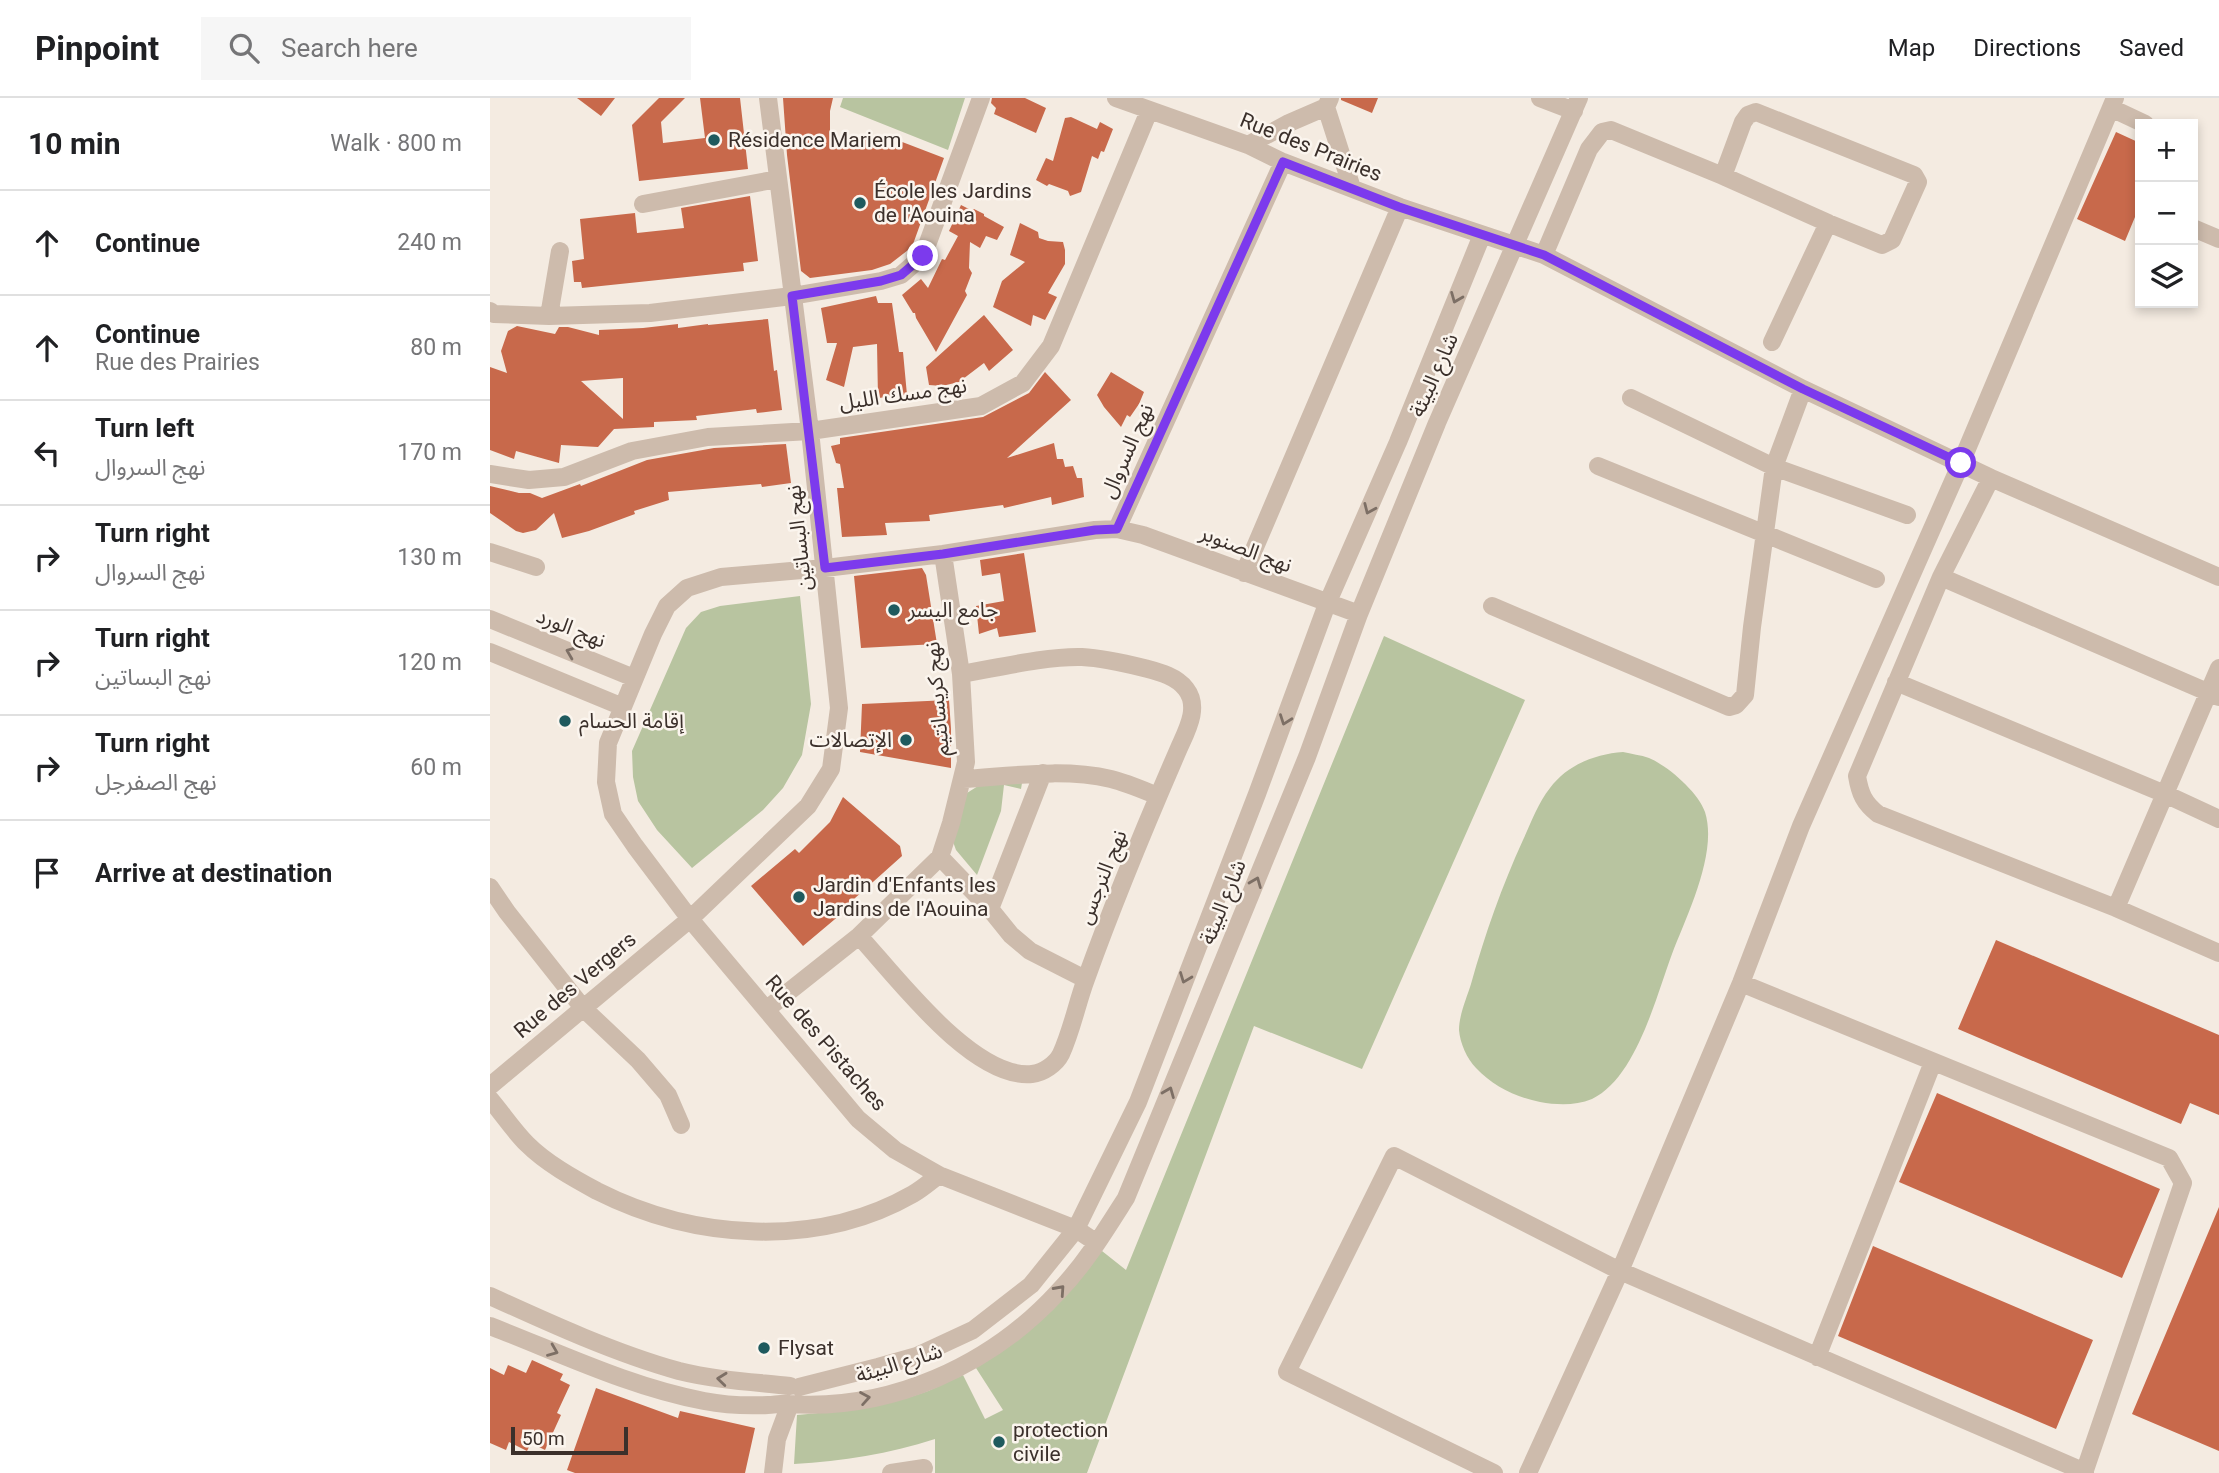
<!DOCTYPE html>
<html lang="en">
<head>
<meta charset="utf-8">
<style>
  body { margin:0; font-family:Roboto,"Noto Sans Arabic",sans-serif; background:#f6f6f6; color:#202124 }
  .controls { position:absolute; right:21px; top:21px; display:grid; overflow:hidden; border-radius:0px; box-shadow:0 4px 10px #0003 }
  .controls button { width:63px; height:63px; display:grid; place-items:center; padding:0; border:0; border-bottom:2px solid #e0e0e0; background:#fff; color:#202124; font:35px sans-serif }
  .scale { position:absolute; left:21px; bottom:18px; width:117px; box-sizing:border-box; padding-left:7px; border:4px solid #3b302b; border-top:0; font-size:19px; line-height:24px; white-space:nowrap; color:#3b302b; -webkit-text-stroke:5px #fbf5ee; paint-order:stroke }
  .stop { position:absolute; width:21px; height:21px; margin:-16px; border:5px solid #7c3aed; border-radius:50%; background:#fff }
  .stop.end { background:#7c3aed; border-color:#fff; box-shadow:0 2px 7px #0008 }
  .list { margin:0; padding:0; list-style:none }
  h2 { display:flex; justify-content:space-between; align-items:center; height:91px; margin:0; padding:0 28px; font-size:30px }
  h2 small { font-size:23px; font-weight:400; color:#757577 }
  .list li { display:grid; grid-template-columns:46px 1fr auto; gap:21px; align-items:center; box-sizing:border-box; height:105px; padding:0 28px; border-top:2px solid #e0e0e0 }
  .list b { display:block; font-size:26px; white-space:nowrap }
  .list p { margin:0; font-size:23px; white-space:nowrap; color:#757577 }
  .list em { font-size:23px; font-style:normal; color:#757577 }
  .icon { flex:none; width:38px; height:38px; fill:none; stroke:currentColor; stroke-width:2; stroke-linecap:round; stroke-linejoin:round }
  .map { position:relative; flex:none; width:1729px; height:1375px; overflow:hidden }
  header { display:flex; align-items:center; gap:42px; box-sizing:border-box; height:98px; padding:0 35px; background:#fff; border-bottom:2px solid #e0e0e0 }
  header strong { font-size:33px }
  nav { display:flex; gap:38px; margin-inline-start:auto; font-size:24px }
  .search { width:490px; height:63px; background:#f6f6f6; display:flex; align-items:center; gap:18px; box-sizing:border-box; padding:0 24px; border-radius:0px; color:#757577; font-size:26px }
  main { display:flex }
  aside { flex:1; background:#fff }
  .map>svg:first-child { display:block }
  .green { fill:#b8c4a0 }
  .building { fill:#c8694b; fill-rule:evenodd }
  .lines { fill:none; stroke-linecap:round; stroke-linejoin:round }
  .minor { stroke:#cdbbac; stroke-width:18 }
  .oneway { stroke:#7d6f65 }
  .route { stroke:#7c3aed; stroke-width:9 }
  .poi-dot { fill:#1f5a5e; stroke:#fbf5ee; stroke-width:2.5 }
  .labels { text-anchor:middle; dominant-baseline:central; stroke-width:5; stroke-linejoin:round; paint-order:stroke }
  .poi-label { font-size:21px; fill:#3b302b; stroke:#fbf5ee; text-anchor:start }
  .street-label { font-size:21px; fill:#3b302b; stroke:#fbf5ee }
</style>
</head>
<body>
<header>
<strong>Pinpoint</strong>
<div class="search"><svg class="icon" aria-label="search" viewBox="0 0 24 24"><circle cx="10" cy="10" r="6"/><path d="M15 15l6 6"/></svg>Search here</div>
<nav><a>Map</a><a>Directions</a><a>Saved</a></nav>
</header>
<main>
<aside>
<h2>10 min<small>Walk · 800 m</small></h2>
<ul class="list">
<li><svg class="icon" aria-label="ahead" viewBox="0 0 24 24"><path d="M12 20V5M6 11l6-6 6 6"/></svg><div><b>Continue</b></div><em>240 m</em></li>
<li><svg class="icon" aria-label="ahead" viewBox="0 0 24 24"><path d="M12 20V5M6 11l6-6 6 6"/></svg><div><b>Continue</b><p>Rue des Prairies</p></div><em>80 m</em></li>
<li><svg class="icon" aria-label="left" viewBox="0 0 24 24"><path d="M17 20v-9H6M10 6l-5 5 5 5"/></svg><div><b>Turn left</b><p>نهج السروال</p></div><em>170 m</em></li>
<li><svg class="icon" aria-label="right" viewBox="0 0 24 24"><path d="M7 20v-9h11M14 6l5 5-5 5"/></svg><div><b>Turn right</b><p>نهج السروال</p></div><em>130 m</em></li>
<li><svg class="icon" aria-label="right" viewBox="0 0 24 24"><path d="M7 20v-9h11M14 6l5 5-5 5"/></svg><div><b>Turn right</b><p>نهج البساتين</p></div><em>120 m</em></li>
<li><svg class="icon" aria-label="right" viewBox="0 0 24 24"><path d="M7 20v-9h11M14 6l5 5-5 5"/></svg><div><b>Turn right</b><p>نهج الصفرجل</p></div><em>60 m</em></li>
<li><svg class="icon" aria-label="arrive" viewBox="0 0 24 24"><path d="M6 21V4h12l-3 4 3 4H6"/></svg><div><b>Arrive at destination</b></div></li>
</ul>
</aside>
<div class="map">
<svg width="1729" height="1375" viewBox="0 0 1729 1375">
  <rect width="100%" height="100%" fill="#f4ebe1"/>
  <path class="green" d="M353,0H475L458,52L350,9Z
    M310,498L321,606L312,657L293,690L273,712L202,770L167,732L148,703L143,679L142,653L196,530L211,514L230,508Z
    M894,538L1035,602L872,971L764,928L597,1375H445V1341C399,1356 353,1363 304,1366L307,1317C350,1313 397,1308 438,1293C450,1288 461,1282 473,1277L495,1321L513,1312L486,1270L612,1153L636,1172Z
    M1133,654C1141,656 1151,657 1159,660C1178,668 1208,694 1215,714C1228,755 1197,817 1182,856C1166,899 1146,980 1102,1001C1085,1008 1067,1007 1050,1004C1025,999 1003,988 986,970C977,961 970,945 969,932C969,917 977,899 981,886C995,836 1012,788 1033,742C1041,725 1048,705 1060,690C1077,667 1105,656 1133,654Z
    M532,685L531,691L514,687L511,713L487,777L466,752L462,741L477,695L488,688Z"/>
  <path class="building" d="M87,0H125L111,18Z
    M169,0H195L171,24L173,45L215,40L210,0H250L258,71L149,83L142,27Z
    M293,0H343L340,13V46L394,37L454,60L422,149L400,166L382,172L320,180L311,173L297,57Z
    M502,0H535L556,10L546,35L504,16L506,10L501,5Z
    M851,0H888L882,15L851,2Z
    M581,19L607,31L610,24L623,31L614,54L611,53L608,61L602,58L591,94L580,98L578,93L559,86L557,88L546,82L556,60L563,63L575,20Z
    M1626,34L1650,45V107L1635,143L1587,121Z
    M260,98L268,163L253,165L254,173L92,190L91,184H84L82,163L94,161L90,121L145,115L147,135L194,130L191,110Z
    M471,107L481,112L484,111L494,116V118L514,129L507,142L496,138L490,150L480,144L479,170L482,175L475,193L477,197L446,254L426,220L425,215H423L412,197L431,181L438,190L452,161L455,162L468,138L459,133Z
    M530,125L548,134L549,140L558,143L573,144L575,152V166L558,195L567,199L555,222L543,217L541,228L503,209L512,183L535,164L520,157Z
    M386,198L388,205H402L409,254H413L417,297L388,300L387,246L363,249L354,289L336,282L347,245H337L331,210Z
    M494,217L523,252L499,273L494,265L469,284L452,288L439,287L436,269Z
    M278,221L284,273L287,272L292,312L267,315L266,311L206,318L207,322L164,324V329L124,331L108,349L71,347L69,365L26,353L24,361L0,352V269L17,275L11,253L18,233L27,228L65,236L69,229H78L109,237V232L153,230L188,226V230L218,226V227ZM133,280V321L91,283Z
    M555,274L581,302L517,360L564,345L567,361H573L575,369L583,368L587,380H592L594,399L562,407L561,399L514,410L513,407L439,417L440,423L395,425L397,437L352,439L347,390H354L350,366L346,365L341,348L350,346V340L493,319L539,295Z
    M621,274L654,294L649,306L640,319L637,317L631,329L614,309L607,297Z
    M296,346L301,385L272,389L271,386L178,394L179,402L144,413L145,416L99,433L72,440L64,415L46,432L33,435L26,433L0,415V388L29,395H40L52,400L90,386L91,388L157,362L224,350Z
    M534,455L546,534L509,539L507,530L489,536L486,508L514,503L510,475L492,478L490,462Z
    M432,470L436,477L447,546L371,550L364,478Z
    M459,602L461,631V670L370,654L372,606Z
    M353,699L410,748L412,758L355,809L357,811L313,848L261,788L305,751L309,755L340,724Z
    M1506,842L1729,937V1017L1700,1005L1691,1026L1468,931Z
    M1447,995L1670,1091L1632,1180L1409,1084Z
    M1729,1109V1353L1642,1316Z
    M1383,1148L1603,1242L1566,1331L1348,1238Z
    M42,1262L73,1276L70,1282L80,1287L67,1315L71,1317L55,1352L41,1345L37,1353L19,1344L16,1352L0,1345V1270L14,1277L18,1267L36,1275Z
    M106,1290L188,1320L190,1313L265,1330L255,1375H85L77,1372Z"/>
  <g class="lines">
    <path class="minor" d="M626,0L758,47L793,64L910,109L1054,157L1313,291L1501,380L1729,479
      M840,0L836,9L862,90
      M1050,0L1084,13
      M1621,10L1655,26
      M758,47L799,25L836,9
      M153,106L288,81
      M1703,130L1729,141
      M1054,157L1099,51L1112,34L1121,32L1233,78L1338,125L1392,147L1402,142L1428,84L1424,77L1266,14L1258,17L1253,24L1233,78
      M0,213L4,216L59,218L160,215L302,198L391,183L411,177L433,158L491,0
      M59,218L70,153
      M1282,244L1338,125
      M1141,300L1284,369L1417,417
      M1108,368L1386,481
      M0,376L39,382L74,379L142,353L218,339L320,333L491,308L533,285L561,248L659,13
      M1501,380L1451,479L1367,678C1370,696 1374,705 1388,716L1626,810L1729,855
      M627,431L653,437L869,516
      M0,454L46,469
      M754,475L910,109
      M1451,479L1729,599
      M1002,508L1239,609L1246,607L1255,597L1262,529L1284,369L1313,291
      M0,521L144,580
      M0,554L133,609
      M1406,584L1675,696L1729,721
      M473,681C522,678 573,670 621,681C637,685 653,692 668,698
      M450,759L500,811L521,837L540,853L595,881
      M0,789L17,814L93,910L148,962L178,997L191,1027
      M1626,810L1729,570
      M500,811L553,675
      M369,838C405,877 483,982 542,976C553,975 566,966 571,956C582,932 587,905 596,881C624,803 656,726 689,650C697,632 710,609 696,591C686,578 669,574 654,570C634,565 612,560 592,559C556,558 507,570 471,576
      M1251,885L1679,1060L1693,1085L1594,1375
      M277,911L369,838L450,759L461,725L476,664L471,576L453,456
      M0,988L200,821L318,708L341,671L349,610L320,333L278,0
      M0,1001C12,1015 23,1032 37,1046C56,1065 83,1080 107,1093C204,1142 327,1151 423,1096C432,1091 441,1083 449,1077
      M607,1145L586,1131L449,1077L405,1052L368,1021L200,821L145,748L123,716L116,684L118,645L163,536L177,508L197,490L231,479L335,470L453,456L605,432L627,431L793,64
      M0,1198C59,1225 127,1256 189,1273C225,1282 263,1284 300,1288
      M0,1228C70,1255 140,1289 214,1303C235,1307 257,1308 278,1307C284,1307 292,1305 299,1306C400,1313 500,1268 568,1194C595,1166 615,1133 636,1100L817,659L869,516L947,325L1089,0
      M1327,1259L1443,964
      M309,1289L388,1269L427,1258L483,1232L541,1187L586,1131L648,1004L767,696L837,506L908,344L992,137
      M283,1375L287,1341L300,1306
      M401,1375L434,1370
      M1004,1375L797,1274L904,1058L1130,1173L1595,1374
      M1038,1375L1130,1173L1251,885L1311,728L1471,365L1625,0"/>
  </g>
  <defs><path id="oneway-chevron" d="M-2-3.5L2.5 0L-2 3.5" fill="none" stroke-width="1.6" stroke-linecap="round" stroke-linejoin="round" transform="scale(1.75)"/></defs>
  <g class="oneway">
    <use href="#oneway-chevron" transform="translate(966 200) rotate(112)"/>
    <use href="#oneway-chevron" transform="translate(879 411) rotate(114)"/>
    <use href="#oneway-chevron" transform="translate(81 554) rotate(-158)"/>
    <use href="#oneway-chevron" transform="translate(795 622) rotate(110)"/>
    <use href="#oneway-chevron" transform="translate(766 784) rotate(-68)"/>
    <use href="#oneway-chevron" transform="translate(695 880) rotate(111)"/>
    <use href="#oneway-chevron" transform="translate(679 994) rotate(-68)"/>
    <use href="#oneway-chevron" transform="translate(570 1192) rotate(-48)"/>
    <use href="#oneway-chevron" transform="translate(63 1253) rotate(22)"/>
    <use href="#oneway-chevron" transform="translate(232 1281) rotate(-174)"/>
    <use href="#oneway-chevron" transform="translate(375 1300) rotate(-10)"/>
  </g>
  <g class="lines">
    <path class="route" d="M433,158L411,177L391,183L302,198L335,470L453,456L605,432L627,431L793,64L909,109L1054,157L1313,291L1471,365"/>
  </g>
  <g class="poi-dot">
    <circle cx="224" cy="42" r="7"/>
    <circle cx="370" cy="105" r="7"/>
    <circle cx="404" cy="512" r="7"/>
    <circle cx="75" cy="623" r="7"/>
    <circle cx="416" cy="642" r="7"/>
    <circle cx="309" cy="799" r="7"/>
    <circle cx="274" cy="1250" r="7"/>
    <circle cx="509" cy="1344" r="7"/>
  </g>
  <g class="labels">
    <g class="poi-label">
      <text x="238" y="42">Résidence Mariem</text>
      <text x="384" y="93">École les Jardins<tspan x="384" dy="24">de l'Aouina</tspan></text>
      <text x="418" y="512">جامع اليسر</text>
      <text x="89" y="623">إقامة الحسام</text>
      <text x="402" y="642" text-anchor="end">الإتصالات</text>
      <text x="323" y="787">Jardin d'Enfants les<tspan x="323" dy="24">Jardins de l'Aouina</tspan></text>
      <text x="288" y="1250">Flysat</text>
      <text x="523" y="1332">protection<tspan x="523" dy="24">civile</tspan></text>
    </g>
    <g class="street-label">
      <text transform="translate(821 49) rotate(22)">Rue des Prairies</text>
      <text transform="translate(944 277) rotate(-66)">شارع البيئة</text>
      <text transform="translate(413 296) rotate(-8)">نهج مسك الليل</text>
      <text transform="translate(637 353) rotate(-66)">نهج السروال</text>
      <text transform="translate(309 440) rotate(-96)">نهج البساتين</text>
      <text transform="translate(756 451) rotate(21)">نهج الصنوبر</text>
      <text transform="translate(81 530) rotate(22)">نهج الورد</text>
      <text transform="translate(447 601) rotate(-95)">نهج كريسانتيم</text>
      <text transform="translate(612 779) rotate(-68)">نهج النرجس</text>
      <text transform="translate(733 804) rotate(-68)">شارع البيئة</text>
      <text transform="translate(85 887) rotate(-40)">Rue des Vergers</text>
      <text transform="translate(336 945) rotate(49)">Rue des Pistaches</text>
      <text transform="translate(409 1265) rotate(-17)">شارع البيئة</text>
    </g>
  </g>
</svg>
<div class="controls">
<button>+</button>
<button>−</button>
<button><svg class="icon" aria-label="layers" viewBox="0 0 24 24"><path d="M12 4l9 5-9 5-9-5zM3 14l9 5 9-5"/></svg></button>
</div>
<div class="scale">50 m</div>
<div class="stop" style="left:1471px;top:365px"></div>
<div class="stop end" style="left:433px;top:158px"></div>
</div>
</main>
</body>
</html>
